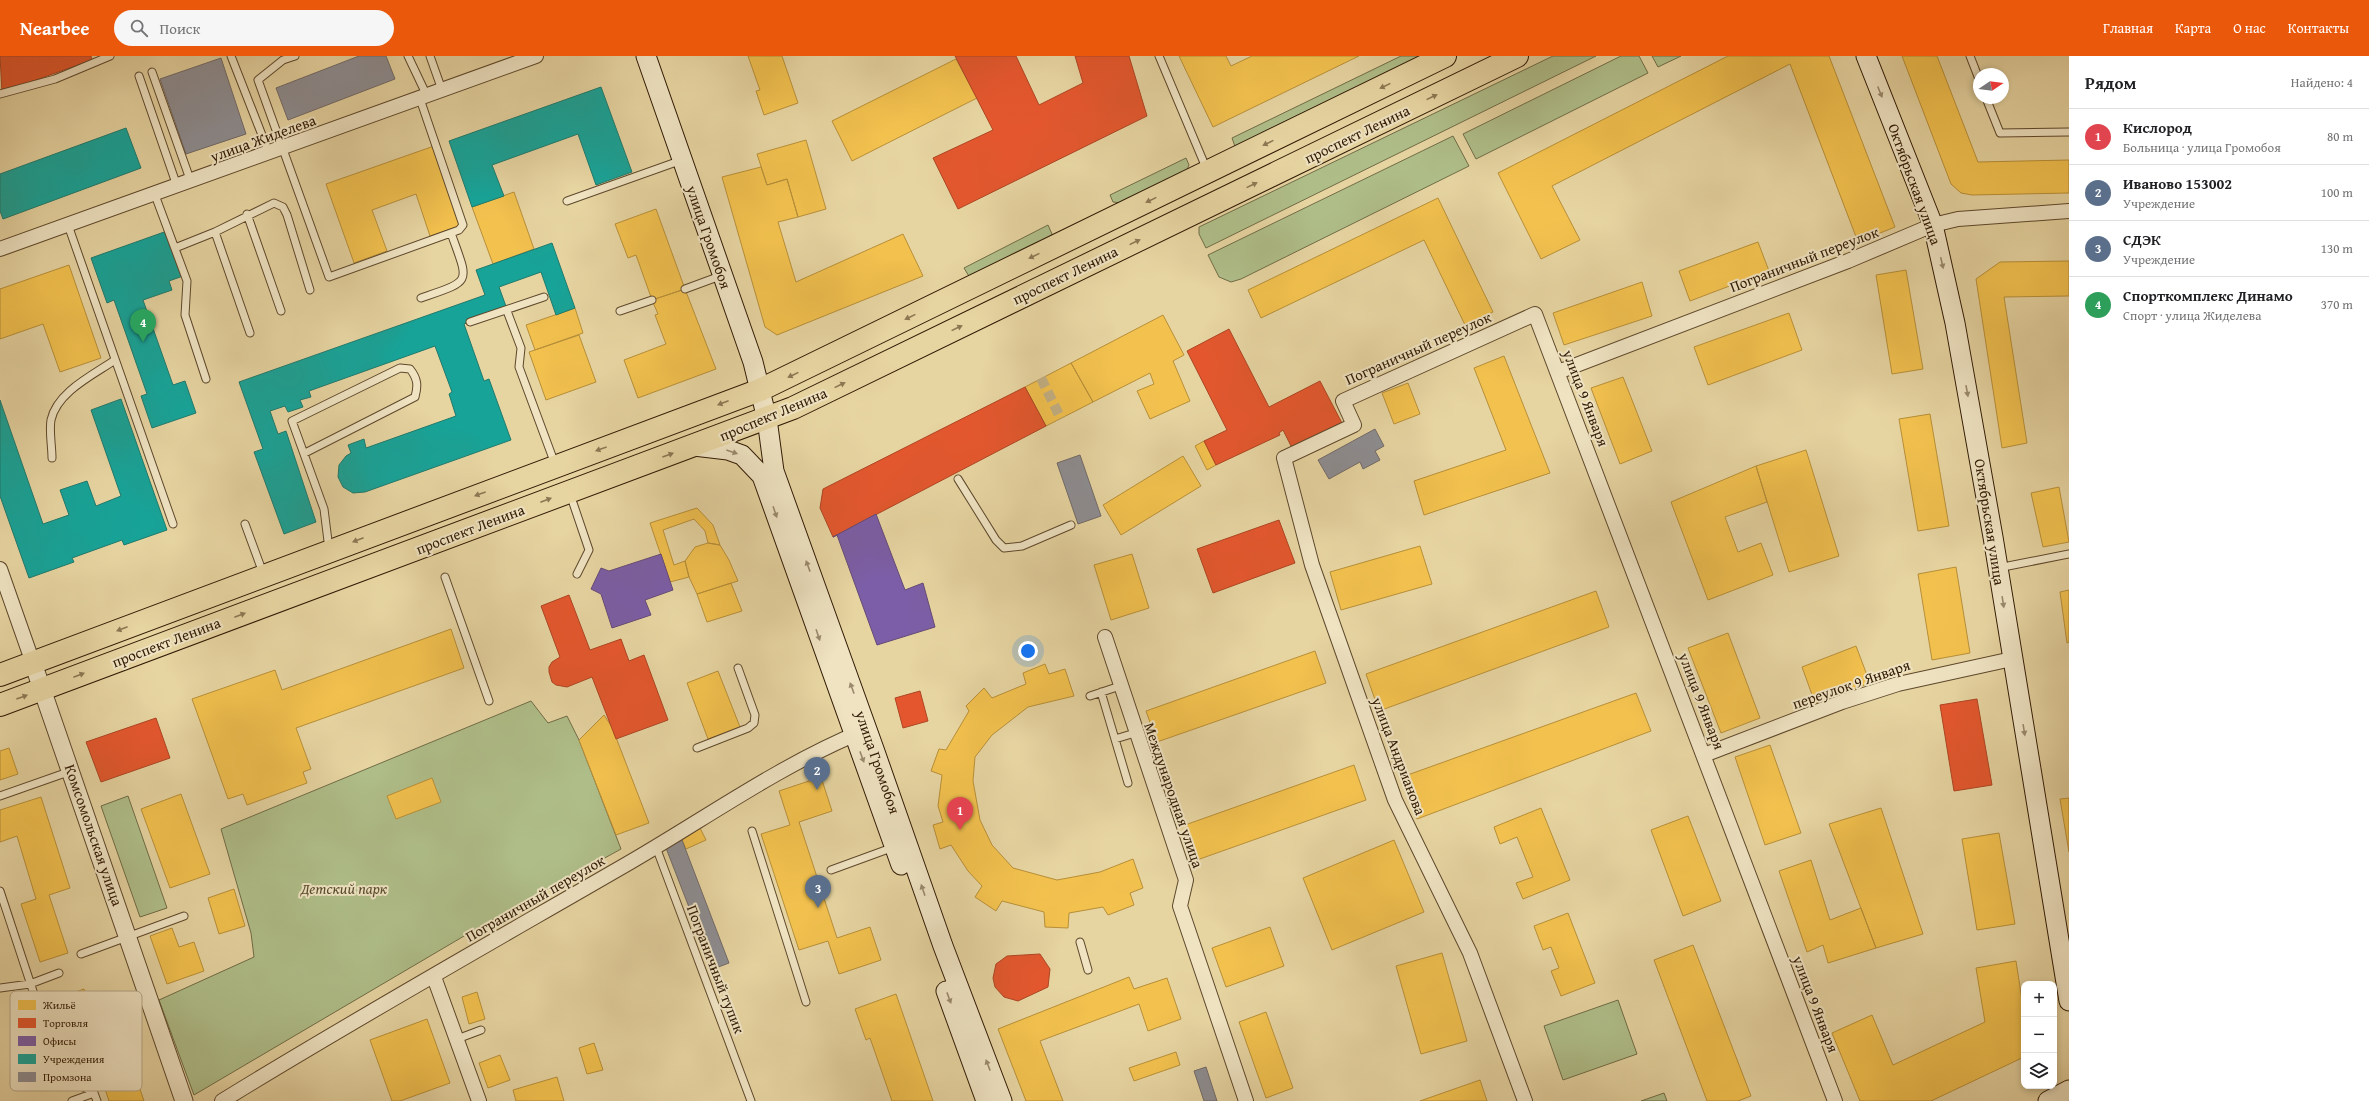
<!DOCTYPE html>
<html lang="ru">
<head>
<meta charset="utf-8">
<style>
  body { margin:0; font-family:"Gentium Book Plus",serif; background:#f6f6f6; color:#202124 }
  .controls { position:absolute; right:12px; bottom:12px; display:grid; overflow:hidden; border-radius:8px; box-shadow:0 2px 6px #0003 }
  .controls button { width:36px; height:36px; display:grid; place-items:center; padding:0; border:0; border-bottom:1px solid #e0e0e0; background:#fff; color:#202124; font:20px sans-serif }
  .compass { position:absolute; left:1973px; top:12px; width:36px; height:36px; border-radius:50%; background:#fff; box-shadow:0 2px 6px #0003; rotate:77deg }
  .you { position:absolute; left:1028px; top:595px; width:14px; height:14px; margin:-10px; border:3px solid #fff; border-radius:50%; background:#1a73e8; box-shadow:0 0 0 6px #1a73e833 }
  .badge { display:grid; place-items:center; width:26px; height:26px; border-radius:50%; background:#ea580c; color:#fff; font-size:13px; font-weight:700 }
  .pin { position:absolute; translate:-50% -33px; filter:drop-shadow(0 1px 2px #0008) }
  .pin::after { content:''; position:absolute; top:21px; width:14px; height:12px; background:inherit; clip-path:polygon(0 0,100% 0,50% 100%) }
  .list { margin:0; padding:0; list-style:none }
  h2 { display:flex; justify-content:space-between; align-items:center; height:52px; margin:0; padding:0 16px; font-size:17px }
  h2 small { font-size:13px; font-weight:400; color:#757577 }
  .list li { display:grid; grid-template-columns:26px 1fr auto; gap:12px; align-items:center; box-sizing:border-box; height:56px; padding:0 16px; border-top:1px solid #e0e0e0 }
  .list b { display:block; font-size:15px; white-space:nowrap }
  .list p { margin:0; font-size:13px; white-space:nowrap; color:#757577 }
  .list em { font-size:13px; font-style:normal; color:#757577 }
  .icon { flex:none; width:22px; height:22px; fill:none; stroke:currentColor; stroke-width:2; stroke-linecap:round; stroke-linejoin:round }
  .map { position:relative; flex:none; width:2069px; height:1045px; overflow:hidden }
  header { display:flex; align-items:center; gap:24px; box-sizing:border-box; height:56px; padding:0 20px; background:#ea580c; color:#fff }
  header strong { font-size:19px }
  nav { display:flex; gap:22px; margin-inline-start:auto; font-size:14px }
  .search { width:280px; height:36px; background:#f6f6f6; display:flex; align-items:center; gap:10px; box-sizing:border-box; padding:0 14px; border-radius:22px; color:#757577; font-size:15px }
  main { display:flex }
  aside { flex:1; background:#fff }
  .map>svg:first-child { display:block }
  .green { fill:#afbe89; stroke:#706c47 }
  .homes { fill:#f2c14e; stroke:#b88f38 }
  .shops { fill:#e4572e; stroke:#ae4522 }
  .offices { fill:#7b5ea7; stroke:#654a76 }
  .public { fill:#17a398; stroke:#1f7a6c }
  .industry { fill:#8d8d92; stroke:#716a68 }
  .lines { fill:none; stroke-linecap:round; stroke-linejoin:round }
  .pedestrian-tunnel { stroke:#c2af82; stroke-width:10; stroke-dasharray:10 5; stroke-linecap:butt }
  .service-casing { stroke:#5e482c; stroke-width:9 }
  .minor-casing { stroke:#5e482c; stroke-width:16 }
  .tertiary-casing { stroke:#5e482c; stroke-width:19 }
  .secondary-casing { stroke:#311a05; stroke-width:21 }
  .trunk-casing { stroke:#311a05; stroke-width:24 }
  .service { stroke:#efe3c2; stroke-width:7 }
  .minor { stroke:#efe3c2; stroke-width:14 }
  .tertiary { stroke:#efe3c2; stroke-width:17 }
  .secondary { stroke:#efe3c2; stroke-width:19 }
  .trunk { stroke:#e6d4a1; stroke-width:22 }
  .oneway { fill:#8c7753 }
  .oneway2 { fill:#9a896d }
  .labels { text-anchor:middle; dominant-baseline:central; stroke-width:4; stroke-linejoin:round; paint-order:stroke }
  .street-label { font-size:15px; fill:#311a05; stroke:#efe3c2 }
  .park-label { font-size:15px; font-style:italic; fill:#574b2d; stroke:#efe3c2 }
  .key { fill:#efe3c2; stroke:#b6a789; stroke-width:1 }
  .key-label { font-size:11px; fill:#311a05 }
</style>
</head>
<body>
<header>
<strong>Nearbee</strong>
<div class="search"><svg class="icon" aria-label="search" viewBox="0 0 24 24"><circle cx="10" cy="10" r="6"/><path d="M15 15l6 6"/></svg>Поиск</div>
<nav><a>Главная</a><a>Карта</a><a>О нас</a><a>Контакты</a></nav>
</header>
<main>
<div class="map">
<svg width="2069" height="1045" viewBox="0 0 2069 1045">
  <rect width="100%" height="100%" fill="#e6d4a1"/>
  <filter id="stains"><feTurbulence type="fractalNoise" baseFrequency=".005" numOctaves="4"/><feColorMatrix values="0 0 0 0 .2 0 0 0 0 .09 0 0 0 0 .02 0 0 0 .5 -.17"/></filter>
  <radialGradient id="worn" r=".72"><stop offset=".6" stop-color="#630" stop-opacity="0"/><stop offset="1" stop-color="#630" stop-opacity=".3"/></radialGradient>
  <path class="green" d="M1401,0H1422L1377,28L1369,25L1261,77L1260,85L1237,96L1232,82Z
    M1553,0H1596L1206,192L1199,178V171Z
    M1621,0H1639L1648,17L1476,103L1463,78Z
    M1652,0H1681L1658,11Z
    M1453,80L1469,110L1241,223L1231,226L1219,221L1208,199Z
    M1186,102L1189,109L1186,116L1121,147L1113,146L1110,139Z
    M1048,169L1052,178L1049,182L970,222L964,212Z
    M531,645L548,667L567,660L579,684L621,793L476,873L194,1039L159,944L254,901L251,877L221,773Z
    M128,740L167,852L140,861L101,750Z
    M1618,944L1637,998L1563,1024L1544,970Z
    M1664,1037L1667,1045H1641Z"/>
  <path class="homes" d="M748,0H782L798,47L764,59L756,35L760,34Z
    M1179,0H1226L1231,10L1252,0H1359L1213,71Z
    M1728,0H1829L1895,171L1858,186L1790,8L1552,130L1580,184L1541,203L1498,117Z
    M1902,0H1937L1978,106L2069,104V137L1972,139L1961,137L1951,128Z
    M956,3L977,42L852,105L832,65Z
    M806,84L826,153L798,161L787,123L767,129L757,98Z
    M434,90L462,169L430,180L416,138L372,154L387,195L354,207L326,128Z
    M761,111L767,129L787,123L798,161L778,166L796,226L903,178L923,220L777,279L765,271L722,121Z
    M514,136L534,193L493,208L472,151Z
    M1438,142L1493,256L1465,269L1424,184L1261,262L1248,234Z
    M656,153L685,233L652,244L636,199L628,202L615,168Z
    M1758,186L1769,215L1690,245L1679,215Z
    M2069,205V240L2004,241L2027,387L2002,392L1976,223L2000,206Z
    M69,209L101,302L60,316L43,268L0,283V233Z
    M1906,214L1923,313L1892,318L1876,219Z
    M1642,226L1652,260L1564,289L1553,257Z
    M685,233L716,313L638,342L624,304L666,288L655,259L658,258L652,244Z
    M575,252L583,277L535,294L526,269Z
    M1789,257L1802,294L1708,329L1694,291Z
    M1163,259L1184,299L1173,305L1190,345L1150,363L1137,335L1154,328L1150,317L1093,346L1071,307Z
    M579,279L596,326L546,344L529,296Z
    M1504,300L1550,417L1424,459L1414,425L1506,394L1474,312Z
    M1071,307L1093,346L1046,370L1025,331Z
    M1365,313L1369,320L1360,324L1357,318Z
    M1623,321L1652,395L1620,408L1591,332Z
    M1408,327L1420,358L1394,368L1382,337Z
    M1930,358L1949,470L1918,475L1899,363Z
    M1204,385L1216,409L1207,414L1195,390Z
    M1806,394L1839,500L1789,516L1756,410Z
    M1183,400L1201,430L1121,479L1103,449Z
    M1756,410L1767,446L1725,461L1738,496L1761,487L1773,519L1708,544L1671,446Z
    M2059,431L2069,486L2043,491L2031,437Z
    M697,452L713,469L720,489L708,487L705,475L694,463L663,474L674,509L685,505L689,521L670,526L650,467Z
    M708,487L720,489L729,504L738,525L697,538L689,521L685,505L695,491Z
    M1420,490L1432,528L1341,554L1330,516Z
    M1132,498L1149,552L1111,564L1094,509Z
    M1956,511L1970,597L1932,604L1918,518Z
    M731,527L742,555L707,566L697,538Z
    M2069,534V586L2067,587L2060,536Z
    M1596,535L1609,571L1379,655L1366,618Z
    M451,573L464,612L296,672L311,713L303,716L307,727L247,749L243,738L228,743L192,643L275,614L282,634Z
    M1728,577L1760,662L1721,677L1688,592Z
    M1856,590L1870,627L1815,647L1802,611Z
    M1315,595L1326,627L1157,686L1146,655Z
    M1045,608L1049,618L1065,613L1074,640L1028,651L992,679L975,701L973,725L980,764L992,789L1013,812L1057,824L1100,816L1133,803L1143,832L1130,837L1134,849L1108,859L1103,851L1069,857L1068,872L1045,871L1044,856L1002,845L996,855L975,841L982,830L968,815L951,789L940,793L933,769L943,766L938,750L942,719L931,715L939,693L946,694L969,655L966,650L984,632L992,642L1026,628L1023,617Z
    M718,615L740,671L708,683L687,627Z
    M1636,637L1651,675L1417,763L1402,721Z
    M604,659L612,671L649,767L616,779L579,684Z
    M1770,689L1801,777L1765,789L1735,701Z
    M9,692L18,718L0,724V695Z
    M1354,709L1366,744L1197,804L1185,769Z
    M821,721L832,755L799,766L837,882L870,871L881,904L839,918L828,885L799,894L761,778L790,769L779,735Z
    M432,722L441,746L396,763L387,740Z
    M181,738L210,818L170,832L141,753Z
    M41,741L70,832L49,839L68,897L40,906L21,848L36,843L17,780L0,786V754Z
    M2069,742V796L2060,743Z
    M1541,752L1570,824L1523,843L1516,827L1533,821L1517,781L1500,788L1494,771Z
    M1881,752L1923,878L1876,892L1829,768Z
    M1688,760L1721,845L1683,860L1651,774Z
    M700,772L706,784L686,793L682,784Z
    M1999,777L2015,868L1977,874L1962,783Z
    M1394,784L1424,856L1332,894L1303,822Z
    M1811,804L1830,864L1861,852L1876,892L1828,907L1823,889L1807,896L1779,815Z
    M234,833L245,870L219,878L208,842Z
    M1568,857L1595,927L1561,940L1551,915L1559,912L1551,891L1543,894L1534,870Z
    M1270,871L1284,910L1226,931L1212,892Z
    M172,872L179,891L194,886L204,915L167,928L150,880Z
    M1693,889L1751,1040L1738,1045H1707L1654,904Z
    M1442,897L1467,985L1421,998L1396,910Z
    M2016,905L2024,957V1001L1931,1045H1860L1832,977L1872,959L1893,1009L1985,966L1976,912Z
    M1129,921L1134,933L1167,922L1181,963L1148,975L1139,948L1040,985L1063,1045H1026L998,973Z
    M84,933L101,984L121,977L144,1045H109L90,988L73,993L56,943Z
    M477,936L485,963L469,968L462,941Z
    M896,938L933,1045H892L870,982L866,984L855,953Z
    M1266,956L1293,1032L1266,1042L1239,966Z
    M427,963L450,1027L400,1045H392L370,984Z
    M594,987L603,1014L587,1018L579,992Z
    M1176,996L1180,1009L1134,1025L1129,1012Z
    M500,999L510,1024L488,1032L479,1007Z
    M557,1021L564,1045H516L513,1034Z
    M1480,1024L1487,1045H1420Z"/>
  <path class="shops" d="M0,0H91L92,4L2,36Z
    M955,0H1016L1039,49L1083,27L1075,0H1129L1147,60L958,153L933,102L993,74Z
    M1229,273L1269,351L1320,325L1342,367L1292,392L1283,374L1279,377L1280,379L1216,409L1204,385L1227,374L1187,295Z
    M1025,331L1046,370L833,481L820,452L823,433Z
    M1279,464L1295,507L1213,537L1197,493Z
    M569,539L590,594L621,583L629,605L644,599L668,664L616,683L592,621L567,631L556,629L552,626L549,616V611L552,606L560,601L541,550Z
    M920,635L928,665L903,672L895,642Z
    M1977,643L1992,729L1954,735L1940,649Z
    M156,662L170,702L101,726L86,686Z
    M1040,898L1050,913L1048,931L1018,945L1004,941L995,931L993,922L996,908L1007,900Z"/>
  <path class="offices" d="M876,458L905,534L923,527L935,571L877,589L837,479L833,481Z
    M661,498L673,534L645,544L651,559L612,572L601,538L591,533L601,512L609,515Z"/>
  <path class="public" d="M601,31L632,116L596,129L578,78L492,109L504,140L472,151L449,85Z
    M126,72L141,112L3,163L0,155V118Z
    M167,175L183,220L169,225L172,234L143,244L173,329L185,325L196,357L152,372L141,340L147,338L114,244L107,247L91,202Z
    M552,187L575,252L556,259L541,216L499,231L507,253L464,268L484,325L489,323L511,384L365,436L353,437L343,431L338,421L339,409L346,400L351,397L348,389L364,383L366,392L456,360L449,338L452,336L435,290L309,335L311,341L300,344L303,351L288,356L285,350L270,355L278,378L286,375L316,466L284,478L254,396L263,393L239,326L485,239L476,214Z
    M121,343L167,474L124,489L122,484L72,502L74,506L29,522L0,440V344L43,468L69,459L60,434L87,425L96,450L121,440L91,354Z"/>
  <path class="industry" d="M359,0H386L395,23L288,64L276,32Z
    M221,2L246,78L186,98L160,23Z
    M1375,373L1384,390L1375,395L1380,404L1363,413L1360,406L1329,423L1318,404Z
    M1080,399L1101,460L1078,468L1057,407Z
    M682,784L729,907L713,913L666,792Z
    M1206,1011L1217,1045H1204L1194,1015Z"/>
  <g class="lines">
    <path class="pedestrian-tunnel" d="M1041,322L1061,363"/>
    <g class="service-casing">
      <path id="service" d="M231,0L269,97
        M295,0L283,4L258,24L329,221L459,174L463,169L420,43
        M408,0L427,40
        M430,0L442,34
        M1159,0L1207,114
        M1970,0L1979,23
        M152,16L191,126
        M139,20L177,130
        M0,38L55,23L110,0
        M1986,42L2000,77L2069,76
        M155,139L187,225L185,259L206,323
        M567,145L682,104
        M247,158L281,255
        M68,169L173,468
        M215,176L250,277
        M175,192L215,176L274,147L283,151L287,159L310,234
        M685,233L723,219
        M421,242C473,224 469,228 451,177
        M507,255L521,292L519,311L555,408
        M620,255L652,244
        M470,266L544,241
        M305,397L415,341C418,330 418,323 410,313L400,312L292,365L324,453L329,493
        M52,402C52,390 49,375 51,364C57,336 93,319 115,304
        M958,423L996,484L1004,492L1022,490L1071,469
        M570,438L589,494L577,518
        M245,468L263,517
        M1998,512L2069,498
        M445,521L489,645
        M1101,636L1128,727
        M1090,640L1120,630
        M1115,683L1135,677
        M697,692L748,672L754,667L755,659L738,612
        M0,740L71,715
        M752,775L806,946
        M656,791L751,1045
        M831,814L894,791
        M0,835L60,1017L94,1037
        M1080,886L1088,914
        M81,898L184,860
        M0,932L30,928L59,917
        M457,983L481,974
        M72,1045L94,1037L97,1045"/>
    </g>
    <g class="minor-casing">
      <path id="minor" d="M0,193L536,0
        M1558,316L1848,205L1933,169L1958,163L2069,155
        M0,513L33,607
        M1105,581L1186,824L1180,850L1246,1045
        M1704,699L1842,646L1898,628L2012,603
        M434,921L479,1045
        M222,1045C355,963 492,886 627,808C705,763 780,709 863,675
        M1525,1045L1470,897L1395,744L1312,509L1284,402L1354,369L1343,345L1535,258L1835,1045"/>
    </g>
    <g class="tertiary-casing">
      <path id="tertiary" d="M33,607L184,1045"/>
    </g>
    <g class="secondary-casing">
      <path id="secondary" d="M646,0L753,306L767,363L774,415L874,693L943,890L1002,1045
        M1866,0L1933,169L1955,267L1993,481L2069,945
        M694,390L728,394L742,399L762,420L901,809
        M946,935L986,1045
        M2048,1045L2069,1034"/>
    </g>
    <g class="trunk-casing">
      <path id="trunk" d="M0,619L760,334L1445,0
        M0,649L793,352L1517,0"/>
    </g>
    <use href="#service" class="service"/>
    <use href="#minor" class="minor"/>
    <use href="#tertiary" class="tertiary"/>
    <use href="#secondary" class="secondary"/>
    <use href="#trunk" class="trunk"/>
  </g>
  <defs><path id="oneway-solid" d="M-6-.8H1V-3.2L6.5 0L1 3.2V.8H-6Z"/></defs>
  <g class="oneway">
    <use href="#oneway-solid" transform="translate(1385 30) rotate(154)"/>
    <use href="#oneway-solid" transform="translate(1432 41) rotate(-26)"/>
    <use href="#oneway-solid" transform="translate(1268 87) rotate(154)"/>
    <use href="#oneway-solid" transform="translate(1252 129) rotate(-26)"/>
    <use href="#oneway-solid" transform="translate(1151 144) rotate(154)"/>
    <use href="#oneway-solid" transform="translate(1135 186) rotate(-26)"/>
    <use href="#oneway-solid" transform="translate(1034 200) rotate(154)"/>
    <use href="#oneway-solid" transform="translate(910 261) rotate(154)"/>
    <use href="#oneway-solid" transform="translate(957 272) rotate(-26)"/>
    <use href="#oneway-solid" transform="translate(793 319) rotate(154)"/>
    <use href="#oneway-solid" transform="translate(840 329) rotate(-26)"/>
    <use href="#oneway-solid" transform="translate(723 347) rotate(159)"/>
    <use href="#oneway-solid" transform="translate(601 393) rotate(160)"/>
    <use href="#oneway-solid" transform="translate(668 399) rotate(-20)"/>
    <use href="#oneway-solid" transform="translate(480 438) rotate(160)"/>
    <use href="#oneway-solid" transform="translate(546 444) rotate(-21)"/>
    <use href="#oneway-solid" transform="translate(358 484) rotate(159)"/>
    <use href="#oneway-solid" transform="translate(240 559) rotate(-21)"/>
    <use href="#oneway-solid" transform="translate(122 573) rotate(159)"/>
    <use href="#oneway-solid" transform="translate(79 619) rotate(-21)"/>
    <use href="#oneway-solid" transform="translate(22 641) rotate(-20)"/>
  </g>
  <g class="oneway2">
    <use href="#oneway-solid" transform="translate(1880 36) rotate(68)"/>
    <use href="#oneway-solid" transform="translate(1942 207) rotate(77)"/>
    <use href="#oneway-solid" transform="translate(1967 335) rotate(80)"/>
    <use href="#oneway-solid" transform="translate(732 396) rotate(19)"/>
    <use href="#oneway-solid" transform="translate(775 456) rotate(71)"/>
    <use href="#oneway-solid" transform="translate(808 510) rotate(-110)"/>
    <use href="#oneway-solid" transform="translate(2003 546) rotate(81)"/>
    <use href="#oneway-solid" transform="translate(818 579) rotate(71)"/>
    <use href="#oneway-solid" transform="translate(852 632) rotate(-110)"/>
    <use href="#oneway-solid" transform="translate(2024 674) rotate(81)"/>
    <use href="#oneway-solid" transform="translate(862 701) rotate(70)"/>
    <use href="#oneway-solid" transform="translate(923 834) rotate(-109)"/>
    <use href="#oneway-solid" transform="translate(949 942) rotate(70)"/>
    <use href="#oneway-solid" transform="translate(988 1009) rotate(-111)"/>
  </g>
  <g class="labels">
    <g class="street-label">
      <text transform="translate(1357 78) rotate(-26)">проспект Ленина</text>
      <text transform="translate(263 82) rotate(-20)">улица Жиделева</text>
      <text transform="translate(1915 128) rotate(70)">Октябрьская улица</text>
      <text transform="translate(709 181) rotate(71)">улица Громобоя</text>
      <text transform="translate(1804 203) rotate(-21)">Пограничный переулок</text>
      <text transform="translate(1065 219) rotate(-26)">проспект Ленина</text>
      <text transform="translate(1418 292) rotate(-24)">Пограничный переулок</text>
      <text transform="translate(1586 342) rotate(69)">улица 9 Января</text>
      <text transform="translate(773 358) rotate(-23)">проспект Ленина</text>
      <text transform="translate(1990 466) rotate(81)">Октябрьская улица</text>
      <text transform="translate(470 473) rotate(-21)">проспект Ленина</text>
      <text transform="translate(166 586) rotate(-21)">проспект Ленина</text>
      <text transform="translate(1851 628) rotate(-19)">переулок 9 Января</text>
      <text transform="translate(1702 645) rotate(69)">улица 9 Января</text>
      <text transform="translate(1399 700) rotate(69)">улица Андрианова</text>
      <text transform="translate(878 706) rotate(71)">улица Громобоя</text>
      <text transform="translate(1174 739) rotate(71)">Международная улица</text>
      <text transform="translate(94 779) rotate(71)">Комсомольская улица</text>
      <text transform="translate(535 842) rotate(-30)">Пограничный переулок</text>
      <text transform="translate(716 913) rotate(69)">Пограничный тупик</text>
      <text transform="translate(1816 948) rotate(69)">улица 9 Января</text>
    </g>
    <g class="park-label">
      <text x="344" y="832">Детский парк</text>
    </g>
  </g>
  <rect x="10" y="935" width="132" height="100" rx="6" class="key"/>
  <rect x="18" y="944" width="18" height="10" fill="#f2c14e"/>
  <rect x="18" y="962" width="18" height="10" fill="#e4572e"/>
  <rect x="18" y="980" width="18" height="10" fill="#7b5ea7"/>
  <rect x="18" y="998" width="18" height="10" fill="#17a398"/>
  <rect x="18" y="1016" width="18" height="10" fill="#8d8d92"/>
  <g class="key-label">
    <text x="43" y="953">Жильё</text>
    <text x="43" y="971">Торговля</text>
    <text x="43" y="989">Офисы</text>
    <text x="43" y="1007">Учреждения</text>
    <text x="43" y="1025">Промзона</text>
  </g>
  <rect width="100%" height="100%" filter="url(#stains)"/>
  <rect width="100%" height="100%" fill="url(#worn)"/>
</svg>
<div class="controls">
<button>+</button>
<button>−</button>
<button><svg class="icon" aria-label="layers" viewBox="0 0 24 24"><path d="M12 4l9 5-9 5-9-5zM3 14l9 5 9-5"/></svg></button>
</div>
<svg class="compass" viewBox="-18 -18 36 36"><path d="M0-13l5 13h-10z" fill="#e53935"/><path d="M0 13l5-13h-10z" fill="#757577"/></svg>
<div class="you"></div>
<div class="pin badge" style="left:960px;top:774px;background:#e0444e">1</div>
<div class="pin badge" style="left:817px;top:734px;background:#5c6f8a">2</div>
<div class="pin badge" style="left:818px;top:852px;background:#5c6f8a">3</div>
<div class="pin badge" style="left:143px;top:286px;background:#2e9e5b">4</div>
</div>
<aside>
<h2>Рядом<small>Найдено: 4</small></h2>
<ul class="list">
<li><span class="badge" style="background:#e0444e">1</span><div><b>Кислород</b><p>Больница · улица Громобоя</p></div><em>80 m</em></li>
<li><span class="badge" style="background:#5c6f8a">2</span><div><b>Иваново 153002</b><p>Учреждение</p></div><em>100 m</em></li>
<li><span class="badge" style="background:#5c6f8a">3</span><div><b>СДЭК</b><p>Учреждение</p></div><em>130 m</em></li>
<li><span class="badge" style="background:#2e9e5b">4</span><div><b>Спорткомплекс Динамо</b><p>Спорт · улица Жиделева</p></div><em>370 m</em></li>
</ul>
</aside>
</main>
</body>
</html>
